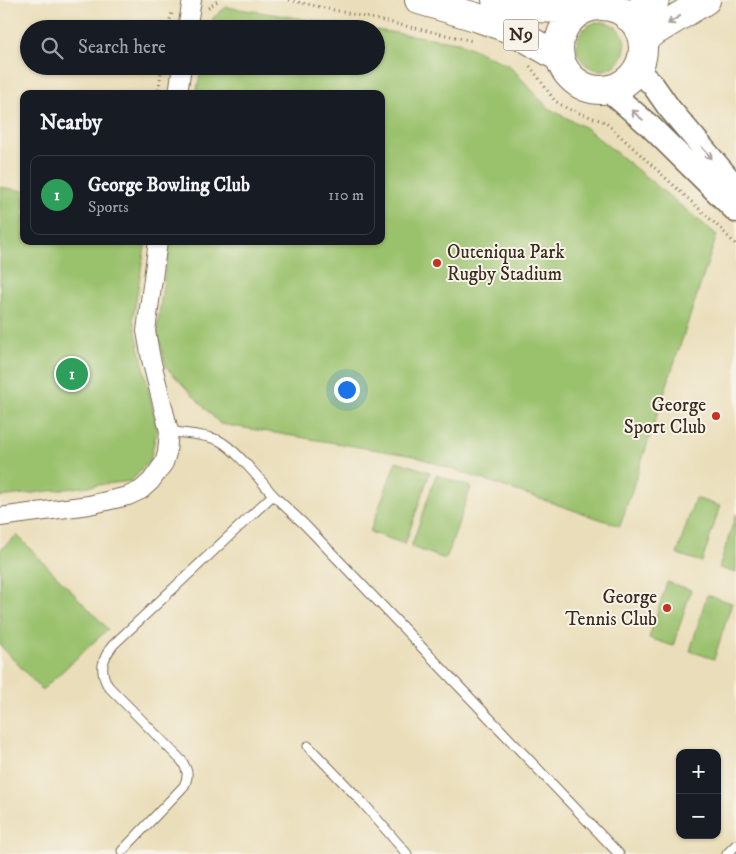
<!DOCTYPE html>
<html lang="en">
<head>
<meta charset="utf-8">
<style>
  body { margin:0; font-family:"IM FELL DW Pica",serif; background:#20242c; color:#f1f3f6 }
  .controls { position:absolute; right:15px; bottom:15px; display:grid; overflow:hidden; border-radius:10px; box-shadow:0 1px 4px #0004 }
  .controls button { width:45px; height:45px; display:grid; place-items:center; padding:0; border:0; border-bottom:1px solid #363941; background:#171b24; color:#f1f3f6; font:25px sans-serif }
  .you { position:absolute; left:346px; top:389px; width:18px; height:18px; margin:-12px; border:4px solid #fff; border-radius:50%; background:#1a73e8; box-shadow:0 0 0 8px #1a73e833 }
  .badge { display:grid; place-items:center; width:32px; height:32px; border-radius:50%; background:#8c9099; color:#fff; font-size:16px; font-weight:700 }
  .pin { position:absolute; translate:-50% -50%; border:2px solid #fff; box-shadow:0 1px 5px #0006 }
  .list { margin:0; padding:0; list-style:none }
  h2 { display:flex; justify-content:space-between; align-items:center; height:65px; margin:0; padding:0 20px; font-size:21px }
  h2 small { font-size:16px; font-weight:400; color:#9ea1a6 }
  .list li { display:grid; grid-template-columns:32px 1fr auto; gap:15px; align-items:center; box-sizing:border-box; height:80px; margin:0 10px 10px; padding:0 10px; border:1px solid #363941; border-radius:10px }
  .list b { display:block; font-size:19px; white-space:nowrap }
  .list p { margin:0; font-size:16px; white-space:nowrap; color:#9ea1a6 }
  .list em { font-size:16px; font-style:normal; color:#9ea1a6 }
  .icon { flex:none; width:28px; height:28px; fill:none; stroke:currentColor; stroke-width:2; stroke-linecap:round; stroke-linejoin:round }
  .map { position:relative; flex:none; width:736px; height:854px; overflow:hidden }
  .search { position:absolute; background:#171b24; box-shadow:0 1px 4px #0004; left:20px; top:20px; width:365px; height:55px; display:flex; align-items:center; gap:12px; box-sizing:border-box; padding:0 18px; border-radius:28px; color:#9ea1a6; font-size:19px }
  .panel { position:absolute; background:#171b24; box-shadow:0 1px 4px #0004; left:20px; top:90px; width:365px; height:155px; border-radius:10px }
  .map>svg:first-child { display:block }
  .green { fill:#9ac16c; stroke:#6a7645 }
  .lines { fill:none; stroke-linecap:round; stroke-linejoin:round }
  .service-casing { stroke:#786955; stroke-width:11 }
  .minor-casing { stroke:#786955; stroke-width:20 }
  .tertiary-casing { stroke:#786955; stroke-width:25 }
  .trunk-casing { stroke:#786955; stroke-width:30 }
  .path { stroke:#786955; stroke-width:3; stroke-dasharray:1 4; stroke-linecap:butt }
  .service { stroke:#fff; stroke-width:9 }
  .minor { stroke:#fff; stroke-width:18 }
  .tertiary { stroke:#fff; stroke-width:22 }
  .trunk { stroke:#fff; stroke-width:28 }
  .oneway { stroke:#a79f9a }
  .poi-dot { fill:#c8321e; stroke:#f7f3e8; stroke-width:2 }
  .labels { text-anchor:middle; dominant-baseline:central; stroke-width:4; stroke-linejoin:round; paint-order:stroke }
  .shield { fill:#f7f3e8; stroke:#73665b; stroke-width:1 }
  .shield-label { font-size:18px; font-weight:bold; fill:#3b2a1e }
  .poi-label { font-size:19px; fill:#3b2a1e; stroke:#f7f3e8; text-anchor:end }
</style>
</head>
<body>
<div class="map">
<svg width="736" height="854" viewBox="0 0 736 854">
  <rect width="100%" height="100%" fill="#f7f3e8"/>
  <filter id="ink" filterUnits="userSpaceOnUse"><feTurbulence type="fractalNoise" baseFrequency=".02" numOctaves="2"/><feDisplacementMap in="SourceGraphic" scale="10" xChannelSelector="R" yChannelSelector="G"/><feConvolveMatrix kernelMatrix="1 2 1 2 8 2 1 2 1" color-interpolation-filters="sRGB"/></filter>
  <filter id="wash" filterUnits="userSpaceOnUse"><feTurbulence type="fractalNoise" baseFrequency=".0096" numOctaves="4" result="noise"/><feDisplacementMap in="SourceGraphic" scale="20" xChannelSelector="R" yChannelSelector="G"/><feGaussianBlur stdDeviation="1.12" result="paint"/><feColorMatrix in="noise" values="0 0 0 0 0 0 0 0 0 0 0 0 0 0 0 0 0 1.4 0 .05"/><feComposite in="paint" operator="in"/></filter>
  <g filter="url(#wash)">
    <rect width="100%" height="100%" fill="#eadeba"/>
    <path class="green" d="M226,7L370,29H211L213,18Z
      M577 46a24 24 0 1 1 48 0a24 24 0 1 1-48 0Z
      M376,30L458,42L510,66L548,108L586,128L717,235L620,526L414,456L220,424L166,367L157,330L169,241H381V94H196L202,66H376Z
      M0,187L24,191V241H146L133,318L157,429L150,461L131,481L0,497Z
      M396,461L430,472L405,544L370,532Z
      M436,475L471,487L446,559L411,547Z
      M695,498L720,506L702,562L677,554Z
      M736,514V573L719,568Z
      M17,535L108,629L42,690L0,645V550Z
      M667,582L691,590L673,646L649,638Z
      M707,595L732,603L714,659L690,651Z"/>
  </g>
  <g filter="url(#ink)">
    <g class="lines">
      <g class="service-casing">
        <path id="service" d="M169,431C185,434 203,434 218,440C235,448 260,480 273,495
          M308,746L363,803L407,854
          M122,851L184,786C189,776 188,771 182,761L108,686C99,670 102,659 113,645L273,495L305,525L619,854
          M727,854L736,845"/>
      </g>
      <g class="minor-casing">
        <path id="minor" d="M187,29L192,0
          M178,94L182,66
          M0,517L89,505L128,496L141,490L151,481L164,463L167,453L169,431L151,359L146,331L158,241"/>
      </g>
      <g class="tertiary-casing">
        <path id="tertiary" d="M637,70L653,85L669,108L736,187
          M608,90L650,126L736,211"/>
      </g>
      <g class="trunk-casing">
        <path id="trunk" d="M419,0L479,18L510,29L560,58
          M496,0L531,8L569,9L577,14
          M559 48a42 42 0 1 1 84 0a42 42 0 1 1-84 0Z
          M628,17L655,0
          M642,39L706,0"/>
      </g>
      <path class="path" d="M289,0L473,41
        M208,8L219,0
        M167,29L172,13
        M530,66L555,101L568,109L605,122L721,229L736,245
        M158,94L162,66"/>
      <use href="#service" class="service"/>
      <use href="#minor" class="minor"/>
      <use href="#tertiary" class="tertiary"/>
      <use href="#trunk" class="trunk"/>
    </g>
    <defs><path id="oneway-shaft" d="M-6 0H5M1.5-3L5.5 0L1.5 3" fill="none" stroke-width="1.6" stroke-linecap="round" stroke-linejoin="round" transform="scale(1.25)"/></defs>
    <g class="oneway">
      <use href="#oneway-shaft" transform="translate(674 20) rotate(147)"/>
      <use href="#oneway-shaft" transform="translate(637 115) rotate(-140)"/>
      <use href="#oneway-shaft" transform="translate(707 153) rotate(49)"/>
    </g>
  </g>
  <g class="poi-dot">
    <circle cx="437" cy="263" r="5"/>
    <circle cx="716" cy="416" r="5"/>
    <circle cx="667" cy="608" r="5"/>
  </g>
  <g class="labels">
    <rect class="shield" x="503.5" y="19.5" width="35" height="31" rx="4"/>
    <g class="shield-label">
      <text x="521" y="35">N9</text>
    </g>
    <g class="poi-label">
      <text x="447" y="252" text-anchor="start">Outeniqua Park<tspan x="447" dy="22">Rugby Stadium</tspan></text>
      <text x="706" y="405">George<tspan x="706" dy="22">Sport Club</tspan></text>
      <text x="657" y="597">George<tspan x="657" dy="22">Tennis Club</tspan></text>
    </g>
  </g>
</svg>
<div class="controls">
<button>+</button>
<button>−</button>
</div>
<div class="you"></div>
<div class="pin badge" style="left:72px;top:374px;background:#2e9e5b">1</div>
<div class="search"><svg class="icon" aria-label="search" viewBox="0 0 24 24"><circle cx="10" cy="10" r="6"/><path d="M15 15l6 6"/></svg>Search here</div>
<section class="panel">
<h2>Nearby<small></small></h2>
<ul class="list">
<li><span class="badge" style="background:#2e9e5b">1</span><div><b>George Bowling Club</b><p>Sports</p></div><em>110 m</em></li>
</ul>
</section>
</div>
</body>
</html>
